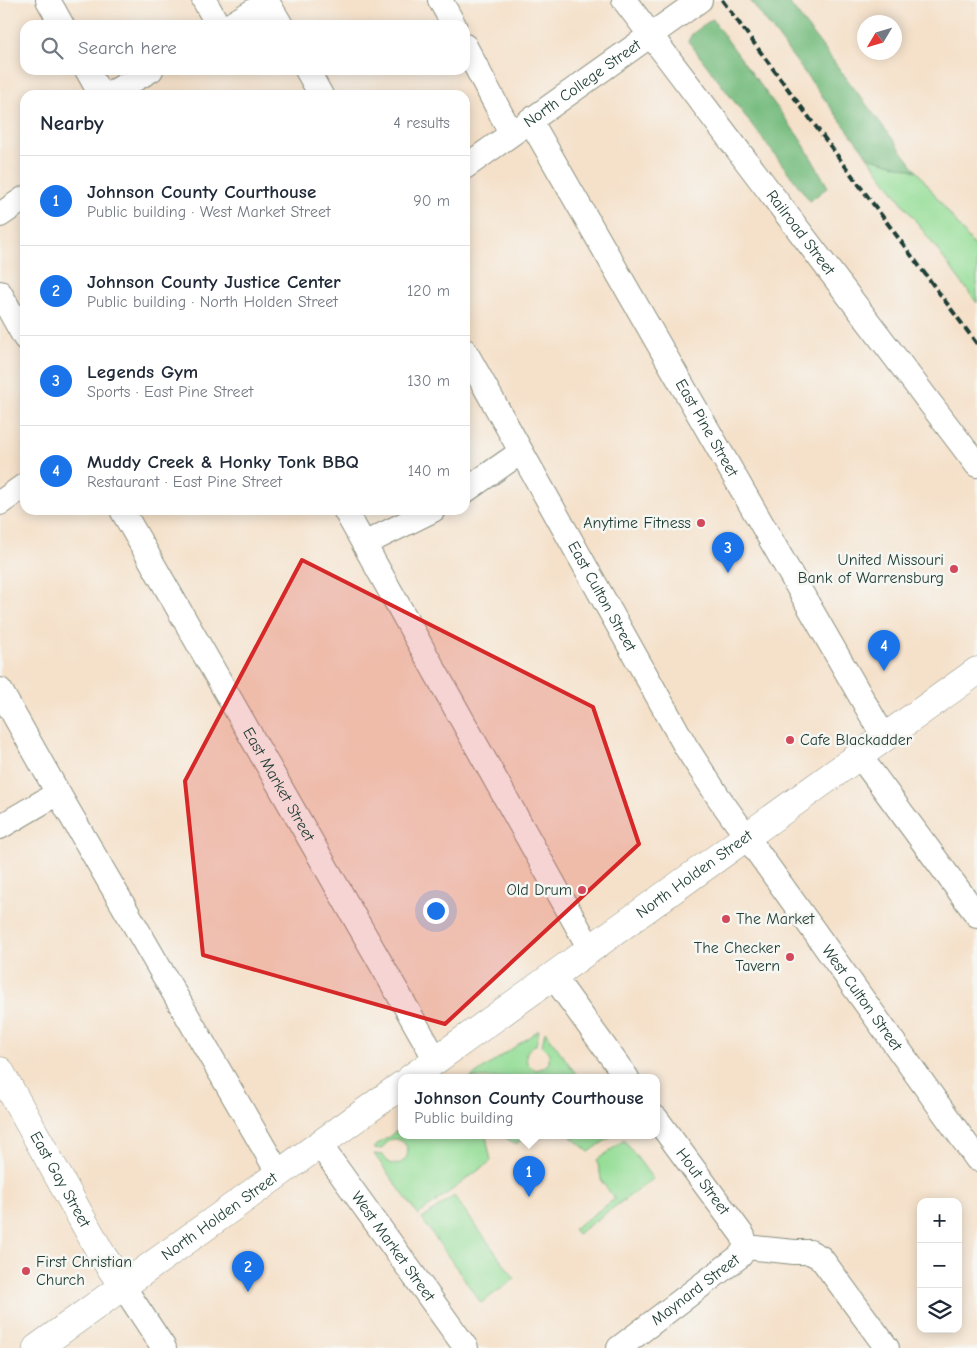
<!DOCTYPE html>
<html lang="en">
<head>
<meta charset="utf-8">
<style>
  body { margin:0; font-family:"Comic Neue",sans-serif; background:#f2f2f3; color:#1f2937 }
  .controls { position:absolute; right:15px; bottom:15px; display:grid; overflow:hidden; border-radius:10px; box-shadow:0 2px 12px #0003 }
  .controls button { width:45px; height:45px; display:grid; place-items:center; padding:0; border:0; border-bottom:1px solid #e0e1e3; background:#fff; color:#1f2937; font:25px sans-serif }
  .compass { position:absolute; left:857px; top:15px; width:45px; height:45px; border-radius:50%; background:#fff; box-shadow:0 2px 12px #0003; rotate:232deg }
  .you { position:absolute; left:435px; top:910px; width:18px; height:18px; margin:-12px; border:4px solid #fff; border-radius:50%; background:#1a73e8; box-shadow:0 0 0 8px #1a73e833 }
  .badge { display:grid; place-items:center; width:32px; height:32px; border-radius:50%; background:#1a73e8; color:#fff; font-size:16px; font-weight:700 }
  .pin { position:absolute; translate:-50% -41px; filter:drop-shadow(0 1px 2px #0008) }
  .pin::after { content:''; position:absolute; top:26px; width:18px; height:15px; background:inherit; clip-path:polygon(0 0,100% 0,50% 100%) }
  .popup { position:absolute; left:398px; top:1074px; width:262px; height:65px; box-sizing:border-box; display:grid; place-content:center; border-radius:10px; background:#fff; filter:drop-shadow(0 1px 4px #0005); font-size:16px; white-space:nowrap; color:#747a83 }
  .popup b { font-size:19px; color:#1f2937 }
  .popup::after { content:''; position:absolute; left:50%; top:100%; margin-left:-10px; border:10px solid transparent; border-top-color:#fff }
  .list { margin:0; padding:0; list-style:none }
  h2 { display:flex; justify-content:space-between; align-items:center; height:65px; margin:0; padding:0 20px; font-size:21px }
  h2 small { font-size:16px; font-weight:400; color:#747a83 }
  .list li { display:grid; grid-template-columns:32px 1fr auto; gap:15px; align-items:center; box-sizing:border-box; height:90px; padding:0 20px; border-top:1px solid #e0e1e3 }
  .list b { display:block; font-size:19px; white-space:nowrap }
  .list p { margin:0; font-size:16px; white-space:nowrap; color:#747a83 }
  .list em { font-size:16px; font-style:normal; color:#747a83 }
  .icon { flex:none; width:28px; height:28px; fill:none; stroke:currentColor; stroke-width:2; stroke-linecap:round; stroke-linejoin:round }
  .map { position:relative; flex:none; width:977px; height:1348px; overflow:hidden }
  .search { position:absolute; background:#fff; box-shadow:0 2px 12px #0003; left:20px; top:20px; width:450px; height:55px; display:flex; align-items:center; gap:12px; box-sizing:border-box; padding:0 18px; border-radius:15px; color:#747a83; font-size:19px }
  .panel { position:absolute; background:#fff; box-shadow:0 2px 12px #0003; left:20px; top:90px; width:450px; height:425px; border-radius:15px }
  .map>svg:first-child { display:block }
  .green { fill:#96de98; stroke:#5a8e66 }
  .forest { fill:#78bd80; stroke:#4c7d5a }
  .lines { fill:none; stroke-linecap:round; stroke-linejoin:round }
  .minor-casing { stroke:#8a8f7f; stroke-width:26 }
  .major-casing { stroke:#8a8f7f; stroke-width:29 }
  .minor { stroke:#fff; stroke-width:24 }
  .major { stroke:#fff; stroke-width:28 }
  .rail { stroke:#1f3d34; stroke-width:4; stroke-dasharray:8 4; stroke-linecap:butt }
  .marked { fill:#d62828; fill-opacity:0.2; stroke:#d62828; stroke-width:4; stroke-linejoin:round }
  .poi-dot { fill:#d1495b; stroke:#f6f6f2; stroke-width:2 }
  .labels { text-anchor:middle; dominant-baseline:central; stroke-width:5; stroke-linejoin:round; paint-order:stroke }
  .street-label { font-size:16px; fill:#1f3d34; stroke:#f6f6f2 }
  .poi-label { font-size:16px; fill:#1f3d34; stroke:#f6f6f2; text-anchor:end }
</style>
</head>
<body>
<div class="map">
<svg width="977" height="1348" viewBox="0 0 977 1348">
  <rect width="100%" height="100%" fill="#f6f6f2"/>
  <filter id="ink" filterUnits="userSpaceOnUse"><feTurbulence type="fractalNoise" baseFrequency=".02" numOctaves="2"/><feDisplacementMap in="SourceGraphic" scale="10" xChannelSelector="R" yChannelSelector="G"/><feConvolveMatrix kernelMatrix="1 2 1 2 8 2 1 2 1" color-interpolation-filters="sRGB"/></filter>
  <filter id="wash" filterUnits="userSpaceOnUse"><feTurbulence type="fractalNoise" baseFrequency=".0096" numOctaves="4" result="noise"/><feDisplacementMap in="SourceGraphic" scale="20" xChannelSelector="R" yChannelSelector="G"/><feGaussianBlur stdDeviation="1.12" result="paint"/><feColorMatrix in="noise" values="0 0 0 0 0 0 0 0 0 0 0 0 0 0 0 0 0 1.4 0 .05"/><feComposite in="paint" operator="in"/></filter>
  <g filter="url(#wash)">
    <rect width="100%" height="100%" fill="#f5e1ca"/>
    <path class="green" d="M868,157L917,171L977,250V303Z
      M539,1030L536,1045C522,1049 523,1066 537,1070L543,1068L549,1063V1053L542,1046L545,1031L579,1078H470Z
      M401,1128L402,1136H486L491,1161L418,1215L374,1154L383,1155C391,1175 416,1159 405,1144C403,1141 399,1139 394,1139C388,1139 385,1144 382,1149L373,1148Z
      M502,1136H527L516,1144Z
      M570,1136H612L589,1152Z
      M624,1140L653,1179L577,1234L573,1229L615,1199L602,1182L597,1160Z
      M454,1196L515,1279L481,1303L422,1219Z"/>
    <path class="forest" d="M750,0H787L917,171L868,157Z
      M712,19L801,140L828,187L810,201L688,41L692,34Z"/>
  </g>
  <g filter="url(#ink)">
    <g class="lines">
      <g class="minor-casing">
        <g id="minor">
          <path d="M48,0L62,25"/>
          <path d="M204,0L218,25"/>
          <path d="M266,0L281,25"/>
          <path d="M440,0L454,25"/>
          <path id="s1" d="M624,0L977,465"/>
          <path d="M230,25L268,2"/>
          <path d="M465,46L511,133"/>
          <path d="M87,70L101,95"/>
          <path d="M307,70L321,95"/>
          <path d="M108,95L151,70"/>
          <path id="s2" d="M530,120L884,737"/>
          <path id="s3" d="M465,167L700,0"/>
          <path d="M0,215L25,198"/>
          <path d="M0,293L25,338"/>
          <path id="s4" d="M465,351L686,747L719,798L977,1159"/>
          <path d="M465,491L521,452"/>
          <path d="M0,503L25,485"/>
          <path id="s5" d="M122,510L436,1060"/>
          <path d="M345,510L590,949"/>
          <path d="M364,544L433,510"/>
          <path d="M0,690L58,793L279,1174"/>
          <path d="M859,755L977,915"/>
          <path d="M0,827L58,793"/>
          <path d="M553,976L627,1078"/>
          <path id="s6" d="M656,1118L743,1236L746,1247"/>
          <path id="s7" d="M320,1145L466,1348"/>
          <path d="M746,1247L794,1252H810L821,1258L887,1348"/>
          <path d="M123,1286L164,1348"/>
          <path id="s8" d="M619,1348L740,1256L746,1247"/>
        </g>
      </g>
      <g class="major-casing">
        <g id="major">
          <path id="s9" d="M0,1071L102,1255L123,1286"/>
          <path id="s10" d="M411,1078L977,671"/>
          <path id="s11" d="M37,1348L402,1085"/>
        </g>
      </g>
      <use href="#minor" class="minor"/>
      <use href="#major" class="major"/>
      <path class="rail" d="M722,0L977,344"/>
    </g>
  </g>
  <path class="marked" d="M302,560L593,707L639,844L445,1024L203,955L185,781Z"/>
  <g class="poi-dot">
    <circle cx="701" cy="523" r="5"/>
    <circle cx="954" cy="569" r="5"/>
    <circle cx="790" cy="740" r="5"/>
    <circle cx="582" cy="890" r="5"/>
    <circle cx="726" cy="919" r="5"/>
    <circle cx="790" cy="957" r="5"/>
    <circle cx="26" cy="1271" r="5"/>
  </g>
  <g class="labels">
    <g class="street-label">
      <text stroke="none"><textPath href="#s3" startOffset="144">North College Street</textPath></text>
      <text stroke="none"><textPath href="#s1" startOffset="292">Railroad Street</textPath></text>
      <text stroke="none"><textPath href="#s2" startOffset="355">East Pine Street</textPath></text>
      <text stroke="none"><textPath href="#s4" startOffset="281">East Culton Street</textPath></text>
      <text stroke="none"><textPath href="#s5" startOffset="316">East Market Street</textPath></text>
      <text stroke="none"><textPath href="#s10" startOffset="349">North Holden Street</textPath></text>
      <text stroke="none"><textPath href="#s4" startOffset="760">West Culton Street</textPath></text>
      <text stroke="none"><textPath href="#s9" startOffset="124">East Gay Street</textPath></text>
      <text stroke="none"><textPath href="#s6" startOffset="79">Hout Street</textPath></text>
      <text stroke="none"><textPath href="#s11" startOffset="225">North Holden Street</textPath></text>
      <text stroke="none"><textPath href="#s7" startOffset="125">West Market Street</textPath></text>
      <text stroke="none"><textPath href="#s8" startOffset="96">Maynard Street</textPath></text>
    </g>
    <g class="poi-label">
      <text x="691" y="523">Anytime Fitness</text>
      <text x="944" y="560">United Missouri<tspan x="944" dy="18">Bank of Warrensburg</tspan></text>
      <text x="800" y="740" text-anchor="start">Cafe Blackadder</text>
      <text x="572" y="890">Old Drum</text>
      <text x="736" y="919" text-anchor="start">The Market</text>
      <text x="780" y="948">The Checker<tspan x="780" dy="18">Tavern</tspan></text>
      <text x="36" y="1262" text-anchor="start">First Christian<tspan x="36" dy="18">Church</tspan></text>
    </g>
  </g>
</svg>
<div class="controls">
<button>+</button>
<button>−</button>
<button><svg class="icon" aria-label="layers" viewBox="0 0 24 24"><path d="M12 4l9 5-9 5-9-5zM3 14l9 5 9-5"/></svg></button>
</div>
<svg class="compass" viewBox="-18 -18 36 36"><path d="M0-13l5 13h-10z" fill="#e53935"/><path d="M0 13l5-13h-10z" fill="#747a83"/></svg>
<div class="you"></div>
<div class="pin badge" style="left:529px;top:1197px">1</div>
<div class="popup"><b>Johnson County Courthouse</b>Public building</div>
<div class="pin badge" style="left:248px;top:1292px">2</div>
<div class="pin badge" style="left:728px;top:573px">3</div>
<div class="pin badge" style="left:884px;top:671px">4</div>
<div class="search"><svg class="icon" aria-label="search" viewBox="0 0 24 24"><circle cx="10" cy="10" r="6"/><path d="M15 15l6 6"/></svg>Search here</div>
<section class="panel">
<h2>Nearby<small>4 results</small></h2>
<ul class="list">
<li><span class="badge">1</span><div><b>Johnson County Courthouse</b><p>Public building · West Market Street</p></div><em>90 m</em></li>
<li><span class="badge">2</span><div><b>Johnson County Justice Center</b><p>Public building · North Holden Street</p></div><em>120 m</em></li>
<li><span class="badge">3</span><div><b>Legends Gym</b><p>Sports · East Pine Street</p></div><em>130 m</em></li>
<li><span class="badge">4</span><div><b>Muddy Creek &amp; Honky Tonk BBQ</b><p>Restaurant · East Pine Street</p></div><em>140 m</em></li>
</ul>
</section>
</div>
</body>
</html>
